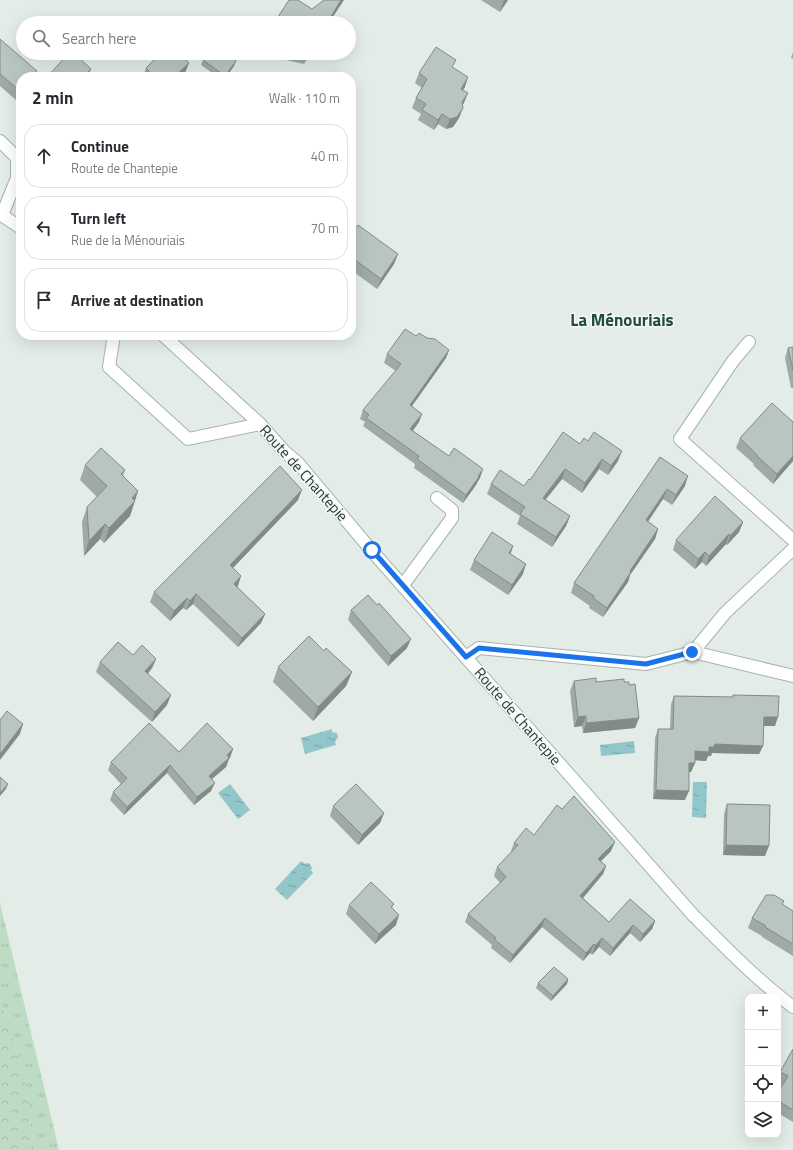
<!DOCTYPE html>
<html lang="en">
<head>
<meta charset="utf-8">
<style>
  body { margin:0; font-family:"Titillium Web",sans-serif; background:#f2f2f3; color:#2b2b33 }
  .controls { position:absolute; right:12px; bottom:12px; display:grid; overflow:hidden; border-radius:8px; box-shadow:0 4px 16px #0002 }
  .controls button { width:36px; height:36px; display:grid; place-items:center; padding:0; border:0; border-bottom:1px solid #e1e1e2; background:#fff; color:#2b2b33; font:20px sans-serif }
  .stop { position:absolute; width:12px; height:12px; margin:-9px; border:3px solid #1a73e8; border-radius:50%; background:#fff }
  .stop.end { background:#1a73e8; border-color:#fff; box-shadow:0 1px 4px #0008 }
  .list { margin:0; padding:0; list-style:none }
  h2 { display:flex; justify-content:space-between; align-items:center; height:52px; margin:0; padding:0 16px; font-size:17px }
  h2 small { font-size:13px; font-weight:400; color:#7c7c81 }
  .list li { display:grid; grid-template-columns:26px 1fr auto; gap:12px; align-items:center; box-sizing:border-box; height:64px; margin:0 8px 8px; padding:0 8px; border:1px solid #e1e1e2; border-radius:16px }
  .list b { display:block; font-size:15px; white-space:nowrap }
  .list p { margin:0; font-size:13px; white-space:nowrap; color:#7c7c81 }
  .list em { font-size:13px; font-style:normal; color:#7c7c81 }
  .icon { flex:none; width:22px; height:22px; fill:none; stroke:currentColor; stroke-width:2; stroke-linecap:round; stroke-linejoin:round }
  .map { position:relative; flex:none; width:793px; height:1150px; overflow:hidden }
  .search { position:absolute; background:#fff; box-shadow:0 4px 16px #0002; left:16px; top:16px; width:340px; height:44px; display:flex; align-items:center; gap:10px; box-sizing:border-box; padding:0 14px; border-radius:22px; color:#7c7c81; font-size:15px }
  .panel { position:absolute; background:#fff; box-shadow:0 4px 16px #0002; left:16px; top:72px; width:340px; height:268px; border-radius:16px }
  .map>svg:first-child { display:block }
  .grass { fill:url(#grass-tufts) }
  .forest { fill:url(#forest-crowns) }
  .water { fill:url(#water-ripples) }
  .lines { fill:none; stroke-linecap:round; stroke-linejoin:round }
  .lane-casing { stroke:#a6b3ae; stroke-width:14 }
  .street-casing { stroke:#a6b3ae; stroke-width:14 }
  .secondary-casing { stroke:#a3b6ae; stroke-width:14 }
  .lane { stroke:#fff; stroke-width:12 }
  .street { stroke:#fff; stroke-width:12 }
  .secondary { stroke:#fff; stroke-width:12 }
  .wall { fill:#9faaa5 }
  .shaded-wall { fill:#828b86 }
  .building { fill:#b9c6c0; stroke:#828b86 }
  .route { stroke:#1a73e8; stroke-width:5 }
  .labels { text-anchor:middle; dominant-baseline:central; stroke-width:3; stroke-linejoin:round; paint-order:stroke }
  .street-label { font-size:15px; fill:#253b34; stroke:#f4f8f6 }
  .quarter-label { font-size:17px; font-weight:bold; fill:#224c3f; stroke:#f4f8f6 }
</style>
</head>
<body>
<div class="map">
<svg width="793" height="1150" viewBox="0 0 793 1150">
  <defs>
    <pattern id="grass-tufts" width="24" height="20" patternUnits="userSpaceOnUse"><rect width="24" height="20" fill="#bedbc4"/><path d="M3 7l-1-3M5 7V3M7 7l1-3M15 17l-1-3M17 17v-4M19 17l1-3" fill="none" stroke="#a3bda9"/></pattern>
    <pattern id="forest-crowns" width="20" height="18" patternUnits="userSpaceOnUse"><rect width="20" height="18" fill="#bedbc4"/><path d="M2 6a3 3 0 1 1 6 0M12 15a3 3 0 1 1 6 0" fill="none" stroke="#a3bda9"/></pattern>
    <pattern id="water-ripples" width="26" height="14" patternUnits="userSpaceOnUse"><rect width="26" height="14" fill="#91c6cb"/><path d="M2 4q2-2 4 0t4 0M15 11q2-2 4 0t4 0" fill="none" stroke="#76a2a6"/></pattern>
  </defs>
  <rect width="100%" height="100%" fill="#e3ece7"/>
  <path class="grass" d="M0,903L59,1150H34L25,1077L0,999Z"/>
  <path class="forest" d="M0,999L25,1077L34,1150H0Z"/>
  <path class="water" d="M332,729V732L337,733L338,737L335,742L336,745L305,754L301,738Z
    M634,741L635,753L601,756L600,745Z
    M693,782H707L706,818L692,817Z
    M230,784L250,810L238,819L218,793Z
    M301,861L305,864L307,863L310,864L312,868L311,870L313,873L287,900L275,889Z"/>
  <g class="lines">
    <g class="lane-casing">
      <path id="lane" d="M114,335L109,367L188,439L260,424
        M403,585L452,518V510L437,498"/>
    </g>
    <g class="street-casing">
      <path id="street" d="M0,141L17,158V178L2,215
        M749,342L733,361L680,439L793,540
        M693,652L793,676
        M466,657L479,648L646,664L693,652L725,613L793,549"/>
    </g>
    <g class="secondary-casing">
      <path id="secondary" d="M0,214L21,228
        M163,335L260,424L284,451L298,463L372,551L693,915C725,947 757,980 793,1007"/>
    </g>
    <use href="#lane" class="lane"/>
    <use href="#street" class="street"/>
    <use href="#secondary" class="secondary"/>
  </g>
  <path class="wall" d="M481,0H508L500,12Z
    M0,39L21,94L16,100L0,86Z
    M793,52V59L791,58Z
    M288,53H310L304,64L286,60Z
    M203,60L234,66L226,77H218L201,65Z
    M146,68L185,73L181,77H143Z
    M453,68L465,87L463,90L464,103L462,105L459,118L453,127L446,129L438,124L434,130L418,120L421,114L412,108L416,98L422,88L415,83L419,73Z
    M351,234L398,254L394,264L377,289L351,270Z
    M416,336L427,338L449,350L446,358L412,406L419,422L413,431L480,478L478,481L476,485L463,503L414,468L415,464L363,426L365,422L360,419L363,410L396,371L384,363L387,354Z
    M793,347V388H791L785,358L788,348Z
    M740,438L793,461L773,484L753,465L754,464L736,448Z
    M580,444L618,461L608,475L599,469L582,493L562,479L545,500L570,516L566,526L552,547L517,524L520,516L487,494L491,484L524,486L530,480Z
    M660,457L685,486L672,505L663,499L648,522L658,529L655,539L630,575L628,582L603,617L589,608L590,606L571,593L574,583Z
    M85,465L125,470L123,476L138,491L130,516L104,543L100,539L84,556L82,522L87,507L97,497L80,480Z
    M298,500L233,568L238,586L237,587L265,614L261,623L238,647L193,604L186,610L183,608L170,621L150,602L154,592Z
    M743,522L739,532L727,545L726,544L706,566L702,562L695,569L673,550L676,540Z
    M511,554L523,574L508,595L470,570L474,560Z
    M351,610L407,648L388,666L348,620Z
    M324,651L352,672L346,686L313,721L273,682L278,667Z
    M133,655L156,659L152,668L148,674L167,705L152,722L96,672L100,662Z
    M574,681L596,682H624L629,685L639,718L635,728L583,733L582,726L574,727L570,691Z
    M733,695L775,726H763V746L759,754L712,753L711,756H708L706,761L695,760V763L691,772H689L685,800L653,799L655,738L658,729H670L671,704L674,696L732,697Z
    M233,749L226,767L212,779L211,791L194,805L167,773L124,815L110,800L113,792L121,784L108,770L111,762L179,752Z
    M727,804L765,856L723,855L724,814Z
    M333,806L384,813L380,823L358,845L330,816Z
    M534,835L611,851L601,861L606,866L603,874L583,898L609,922L655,921L652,929L640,942L630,933L610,956L599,947L592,955L590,953L583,961L542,927L510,963L491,948L492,945L465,922L468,914L500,883L494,876L497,867L512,852L511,851L514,843Z
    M784,901L782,905L793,911V956L762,937V936L748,928L752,918Z
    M394,904L392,908L396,925L375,944L346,914L349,905Z
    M568,979L567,984L551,1001L536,988L538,983Z
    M793,1049V1122L778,1113V1092L782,1085L778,1083V1076L780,1072Z"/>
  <path class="shaded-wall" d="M341,0H344L329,23H327Z
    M504,0H508L500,12Z
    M308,53H310L304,64Z
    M236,61L234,66L226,77H225Z
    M189,63L185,73L181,77H174Z
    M91,69L88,77H85V76Z
    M37,71L35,77H31Z
    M468,77L465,87L457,99L461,89Z
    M21,88V94L16,100L19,90Z
    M468,93L464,103L458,112L462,102Z
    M463,108L459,118L453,127L446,129L450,119Z
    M442,114L438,124L434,130L438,120Z
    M398,254L394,264L377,289L381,279Z
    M449,350L446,358L407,413L410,405Z
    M422,414L419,422L407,437L410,429Z
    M622,451L618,461L608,475L611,466Z
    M793,456V461L773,484L777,474Z
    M602,459L599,469L582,493L585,483Z
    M483,469L480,478L478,481L476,485L463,503L466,495Z
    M565,469L562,479L539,508L543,498Z
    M688,476L685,486L672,505L676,495Z
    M667,489L663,499L642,530L646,520Z
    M302,490L298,500L226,575L230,565Z
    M138,491L130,516L104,543L109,528L132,498Z
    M570,516L566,526L552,547L556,537Z
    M743,522L739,532L727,545L730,536Z
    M105,524L100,539L84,556L89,541Z
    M658,529L655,539L630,575L628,582L603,617L607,608L630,571Z
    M729,534L726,544L706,566L709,556Z
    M513,546L510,556L509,553Z
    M705,552L702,562L695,569L698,559Z
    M526,564L523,574L508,595L512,585Z
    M241,576L238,586L230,594L234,584Z
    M196,594L193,604L186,610L190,601Z
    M187,598L183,608L170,621L174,611Z
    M265,614L261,623L238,647L242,638Z
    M411,639L407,648L388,666L391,656Z
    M156,659L152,668L141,681L145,671Z
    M352,672L346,686L313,721L318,707Z
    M171,695L167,705L152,722L155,712Z
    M586,716L582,726L574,727L578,717Z
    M764,717H778L775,726H760Z
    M639,718L635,728L583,733L586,723Z
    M23,724L20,734L0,760V754Z
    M715,744L763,746L759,754L712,753L711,756H708L706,761L692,760L695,751L709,747Z
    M233,749L230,758L229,759V758L226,767L206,784L209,776Z
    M689,763H695L691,772H686Z
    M170,765L167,773L124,815L127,807Z
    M215,783L211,791L194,805L197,797Z
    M8,784L6,789L0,796V793Z
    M656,790L689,791L685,800L653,799Z
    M384,813L380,823L358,845L362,835Z
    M615,842L611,851L595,867L598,859Z
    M726,845L769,846L765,856L723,855Z
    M606,866L603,874L577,905L580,896Z
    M399,915L396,925L375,944L379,934Z
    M545,918L542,927L510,963L513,955Z
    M655,921L652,929L640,942L643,934Z
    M633,925L630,933L610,956L613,948Z
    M602,938L599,947L592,955L595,946Z
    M594,944L590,953L583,961L586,953Z
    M568,979L567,984L551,1001L553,996Z"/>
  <path class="building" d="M289,0H298L312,9L324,0H341L327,23H274Z
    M0,39L37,71L31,77H21V88L19,90L0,74Z
    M436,47L456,60L452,67L468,77L461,89L468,93L462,102L463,108L457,117L450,119L442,114L438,120L422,110L426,104L416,98L427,79L419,73Z
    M69,53H74L91,69L85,76L86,77H47Z
    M161,53H179L189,63L174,77H154L146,68Z
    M207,53H225L236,61L225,76L203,60Z
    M358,225L398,254L381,279L351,257V234Z
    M405,329L416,336L419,333L427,338L435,339L449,350L410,405L422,414L410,429L449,456L454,448L483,469L478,476L479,477L466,495L417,459L419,456L366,418L369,415L363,410L401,364L387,354Z
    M793,347V370L788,348Z
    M772,403L793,422V456L777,474L757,456V455L740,438Z
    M563,432L580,444L584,438L588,441L594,432L622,451L611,466L602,459L585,483L565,469L543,498L570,516L556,537L520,514L525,507L491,484L500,470L524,486L529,479L530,480Z
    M101,448L125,470L121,474L138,491L132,498L135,501L109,528L105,524L89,541L87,507L107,486L85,465Z
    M660,457L688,476L676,495L667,489L646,520L658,529L630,571L631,572L607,608L593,598L594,596L574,583Z
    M280,466L302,490L230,565L241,576L234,584L265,614L242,638L196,594L190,601L187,598L174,611L154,592Z
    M715,496L743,522L730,536L729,534L709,556L705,552L698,559L676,540Z
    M492,532L513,546L509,553L526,564L512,585L474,560Z
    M368,595L377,605L379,603L411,639L391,656L351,610Z
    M309,636L324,651L326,648L352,672L318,707L278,667Z
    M118,642L133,655L142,645L156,659L145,671L171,695L155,712L100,662Z
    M596,678V682L624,679V682H629V685L635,684L639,718L586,723V716L578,717L574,681Z
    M733,695L779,696L778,717H764L763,746L715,744L714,747H709V752L695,751V763H689V791L656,790L658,729H673L674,696L733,697Z
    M7,711L23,724L0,754V720Z
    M149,723L179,752L207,723L233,749L227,755L229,758L209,776L215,783L197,797L170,765L127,807L113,792L127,778L111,762Z
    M0,777L8,784L0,793Z
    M356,784L384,813L362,835L333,806Z
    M574,796L615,842L598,859L606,866L580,896L609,922L630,899L655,921L643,934L633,925L613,948L602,938L595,946L594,944L586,953L545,918L513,955L494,939L496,938L468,914L506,877L497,867L518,845L514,843L526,828L534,835L557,805L562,809Z
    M727,804L770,805L769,846L726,845Z
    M371,882L394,904L391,907L399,915L379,934L349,905Z
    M766,895H774L784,901L782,904L793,911V944L765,927L766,926L752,918Z
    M554,967L568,979L553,996L538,983Z
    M793,1049V1110L778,1101V1092L788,1076L780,1072Z"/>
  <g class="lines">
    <path class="route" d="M372,550L466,657L479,648L646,664L692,652"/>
  </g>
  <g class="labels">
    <g class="street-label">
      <text transform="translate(304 473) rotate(48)">Route de Chantepie</text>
      <text transform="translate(518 716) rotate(49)">Route de Chantepie</text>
    </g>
    <g class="quarter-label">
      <text x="622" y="320">La Ménouriais</text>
    </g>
  </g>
</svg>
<div class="controls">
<button>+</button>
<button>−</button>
<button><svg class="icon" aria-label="locate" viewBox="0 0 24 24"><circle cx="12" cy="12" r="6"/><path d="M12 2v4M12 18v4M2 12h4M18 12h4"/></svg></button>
<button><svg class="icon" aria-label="layers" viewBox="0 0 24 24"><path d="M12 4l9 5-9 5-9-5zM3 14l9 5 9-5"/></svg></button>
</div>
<div class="stop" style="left:372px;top:550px"></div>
<div class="stop end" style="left:692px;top:652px"></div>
<div class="search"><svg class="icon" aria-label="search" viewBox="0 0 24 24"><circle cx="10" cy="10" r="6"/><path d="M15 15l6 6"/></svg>Search here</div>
<section class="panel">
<h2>2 min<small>Walk · 110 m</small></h2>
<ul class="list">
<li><svg class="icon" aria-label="ahead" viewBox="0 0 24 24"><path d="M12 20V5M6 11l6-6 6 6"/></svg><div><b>Continue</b><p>Route de Chantepie</p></div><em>40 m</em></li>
<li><svg class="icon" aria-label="left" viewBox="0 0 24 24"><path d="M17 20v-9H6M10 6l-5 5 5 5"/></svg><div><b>Turn left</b><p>Rue de la Ménouriais</p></div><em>70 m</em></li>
<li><svg class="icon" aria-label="arrive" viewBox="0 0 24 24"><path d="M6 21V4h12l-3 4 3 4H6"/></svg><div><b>Arrive at destination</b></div></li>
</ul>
</section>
</div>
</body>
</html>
